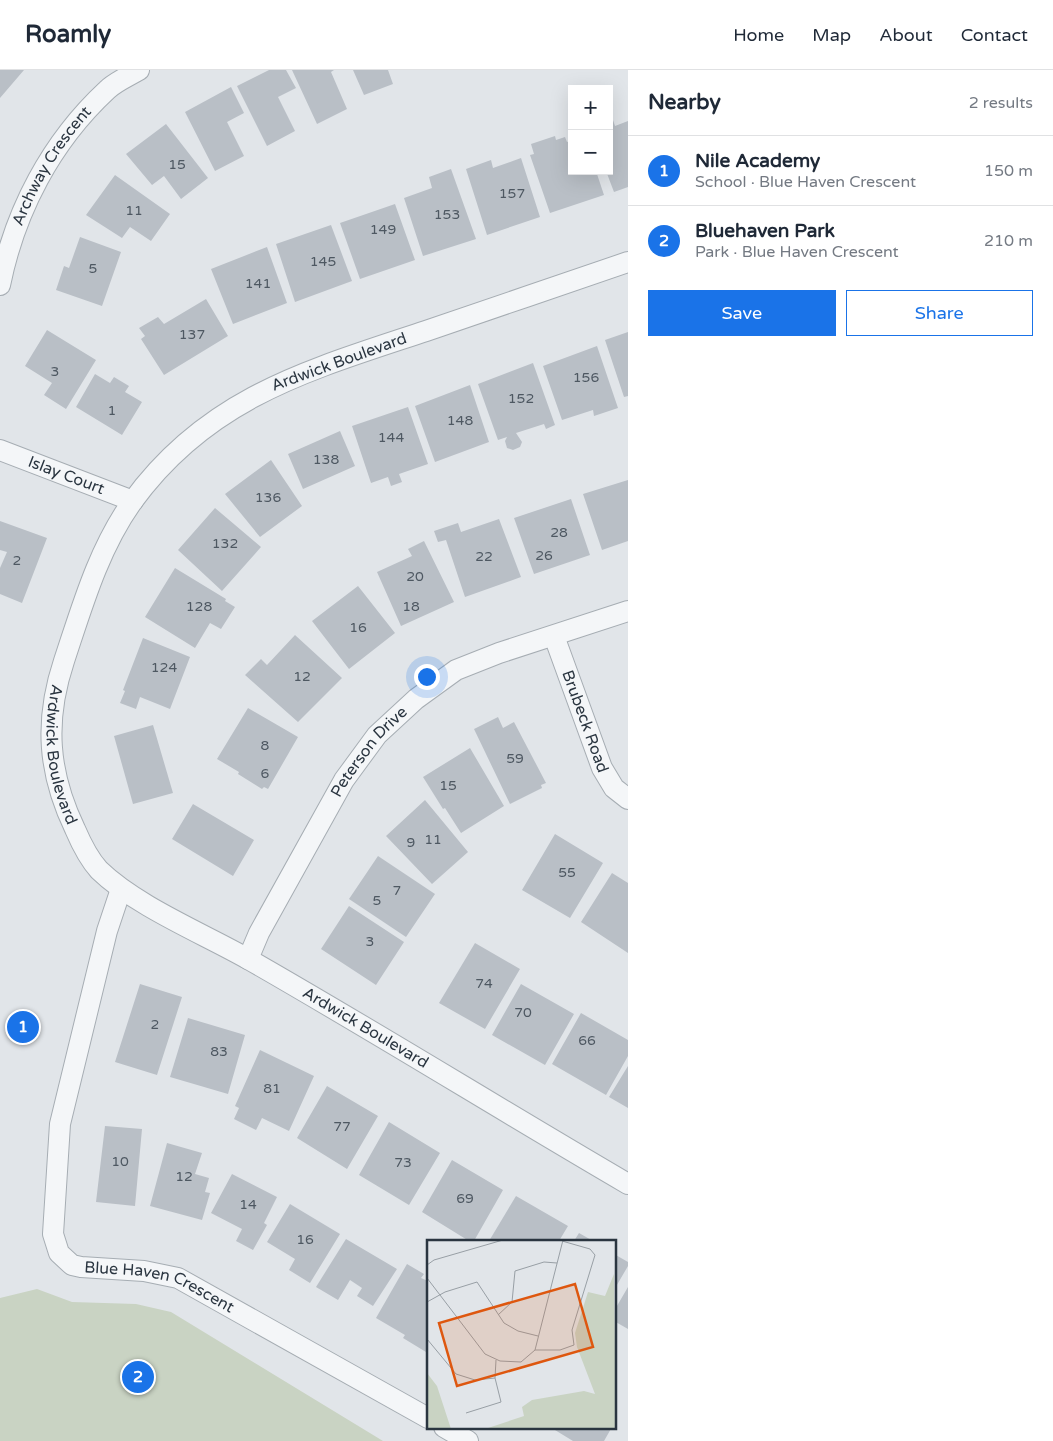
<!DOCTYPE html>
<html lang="en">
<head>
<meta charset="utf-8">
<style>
  body { margin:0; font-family:"Varela Round",sans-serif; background:#f2f2f3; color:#1f2937 }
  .controls { position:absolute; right:15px; top:15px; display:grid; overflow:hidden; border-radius:0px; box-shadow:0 5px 20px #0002 }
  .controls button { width:45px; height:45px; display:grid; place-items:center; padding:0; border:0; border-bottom:1px solid #e0e1e3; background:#fff; color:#1f2937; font:25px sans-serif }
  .you { position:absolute; left:426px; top:606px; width:18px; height:18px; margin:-12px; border:4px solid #fff; border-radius:50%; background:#1a73e8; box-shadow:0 0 0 8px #1a73e833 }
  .badge { display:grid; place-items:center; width:32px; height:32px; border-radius:50%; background:#1a73e8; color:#fff; font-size:16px; font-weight:700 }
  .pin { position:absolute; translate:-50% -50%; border:2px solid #fff; box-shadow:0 1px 5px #0006 }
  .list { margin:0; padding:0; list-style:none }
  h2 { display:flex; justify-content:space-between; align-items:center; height:65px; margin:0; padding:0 20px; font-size:21px }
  h2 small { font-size:16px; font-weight:400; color:#747a83 }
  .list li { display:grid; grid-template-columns:32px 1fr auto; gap:15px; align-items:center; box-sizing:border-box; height:70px; padding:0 20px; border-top:1px solid #e0e1e3 }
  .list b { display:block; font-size:19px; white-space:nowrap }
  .list p { margin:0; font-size:16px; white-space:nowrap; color:#747a83 }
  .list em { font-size:16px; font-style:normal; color:#747a83 }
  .actions { display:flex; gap:10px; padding:15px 20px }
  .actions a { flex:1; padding:11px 0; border:1px solid #1a73e8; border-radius:0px; text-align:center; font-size:18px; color:#1a73e8 }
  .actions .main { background:#1a73e8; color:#fff }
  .map { position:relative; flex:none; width:628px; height:1371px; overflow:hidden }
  header { display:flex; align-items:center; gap:30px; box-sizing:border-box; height:70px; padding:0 25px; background:#fff; border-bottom:1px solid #e0e1e3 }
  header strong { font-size:24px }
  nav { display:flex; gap:28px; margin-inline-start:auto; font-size:18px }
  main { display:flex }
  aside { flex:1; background:#fff }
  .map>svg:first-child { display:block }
  .green { fill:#c9d3c3 }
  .building { fill:#b9bfc6 }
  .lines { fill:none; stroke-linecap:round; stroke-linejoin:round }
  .street-casing { stroke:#a6adb3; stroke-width:22 }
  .street { stroke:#f4f6f8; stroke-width:20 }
  .labels { text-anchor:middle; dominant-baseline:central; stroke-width:4.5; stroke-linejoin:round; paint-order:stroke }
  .number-label { font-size:14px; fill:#4e5862 }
  .street-label { font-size:16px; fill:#2a3540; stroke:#f1f4f7 }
  .inset-road { fill:none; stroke:#989fa5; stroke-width:1 }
  .view { fill:#de570f; fill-opacity:0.15; stroke:#de570f; stroke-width:2.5 }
  .inset-edge { fill:none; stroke:#2a3540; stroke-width:2.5 }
</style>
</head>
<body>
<header>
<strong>Roamly</strong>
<nav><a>Home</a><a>Map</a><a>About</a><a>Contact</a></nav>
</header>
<main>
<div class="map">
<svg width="628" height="1371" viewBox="0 0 628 1371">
  <rect width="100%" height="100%" fill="#e1e5e9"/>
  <path class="green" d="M37,1219L72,1232L136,1234L171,1242L383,1371H0V1228Z"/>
  <path class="building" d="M0,0H24L0,28Z
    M269,0H286L296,18L278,27L295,61L267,76L237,16Z
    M292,0H334L331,2L347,39L317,54Z
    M353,0H388L393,14L364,25Z
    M231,17L244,43L227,52L244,86L215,101L185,42Z
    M612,47L615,56L628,51V117L614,122L606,101H609V48Z
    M166,54L208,108L181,129L164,106L152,115L126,84Z
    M555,66L556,70L565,67L567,72L572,70V101H596L604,125L550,143L530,85L534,84L531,74Z
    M521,88L540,147L487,165L466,99L491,90L493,98Z
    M451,99L476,169L423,186L404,128L432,118L429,107Z
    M115,105L170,144L151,171L130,157L122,168L86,145Z
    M395,134L415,190L360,209L340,153Z
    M331,155L352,211L295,232L276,174Z
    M80,167L121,182L102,236L56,220L64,196L69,198Z
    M267,177L287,233L233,254L211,199Z
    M206,229L228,266L164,305L141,269L145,266L139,258L158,247L164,254Z
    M47,260L96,290L66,339L44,325L52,313L25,296Z
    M628,262V326L624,327L605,270Z
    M597,276L618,338L594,346L593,340L562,350L543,296Z
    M533,293L555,355L546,359L544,354L516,363L522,372L520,377L513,380L507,378L505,371L507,367L498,370L478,314Z
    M95,304L110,313L114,307L129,316L125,322L142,332L122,365L76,337Z
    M470,315L489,372L435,392L415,336Z
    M408,337L428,394L399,404L402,412L391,416L388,407L371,413L352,356Z
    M340,361L355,396L303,419L288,384Z
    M271,390L302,436L260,467L225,424Z
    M628,410V471L602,480L583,424Z
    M571,429L590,485L534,504L514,448Z
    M215,438L261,477L222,521L178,480Z
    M499,449L521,507L465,527L446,470L438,472L434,461L458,453L461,462Z
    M0,451L47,468L22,533L0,524V498L7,482L0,480Z
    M424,471L454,532L401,556L377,502L412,486L408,479Z
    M175,498L226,529L225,531L235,537L221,559L210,553L195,578L145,547Z
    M358,516L395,563L349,599L312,551Z
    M295,565L342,608L298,652L245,605L261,589L267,595Z
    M143,568L190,587L170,639L140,627L136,639L120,633L125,621L123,620Z
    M248,638L298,667L268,719L264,717L262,719L238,704L239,702L217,689Z
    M498,647L503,658L514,652L546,713L541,715L542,718L510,734L474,659Z
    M153,655L173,723L133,734L114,666Z
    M470,678L504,736L461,763L445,738L443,739L423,707Z
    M425,730L468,782L432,814L386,766Z
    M193,734L254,770L233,806L172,769Z
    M555,764L603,793L570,848L522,820Z
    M378,786L435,824L406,867L349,829Z
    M612,803L628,813V883L581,852Z
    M349,836L404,872L376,915L321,879Z
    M475,873L520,899L485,959L439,933Z
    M140,914L182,927L157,1005L115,992Z
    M521,914L574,944L545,995L492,965Z
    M581,943L628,970V986L606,1025L552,994Z
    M188,948L245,965L228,1024L170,1007Z
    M260,980L314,1006L289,1061L262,1048L256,1060L234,1049L239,1038L235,1036Z
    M628,996V1038L609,1027Z
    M327,1016L378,1046L347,1099L297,1068Z
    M389,1052L440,1083L409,1135L359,1105Z
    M105,1056L142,1059L135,1136L96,1132Z
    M167,1073L202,1083L195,1104L209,1108L205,1122L210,1123L202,1150L150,1136Z
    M452,1090L503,1120L474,1171H469L422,1142Z
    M232,1104L277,1127L264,1153L267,1155L253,1180L236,1171L242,1159L211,1143Z
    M516,1126L568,1156L559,1171H489Z
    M290,1134L340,1164L310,1213L289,1200L295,1189L267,1172Z
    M579,1163L593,1171H574Z
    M346,1169L397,1199L373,1236L357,1226L362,1218L350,1210L338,1230L316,1217Z
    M614,1184L628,1192V1196L614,1220Z
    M407,1194L424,1204L421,1208L428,1211V1279L426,1282L403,1268L405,1265L376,1248Z
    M628,1217V1259L614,1251V1241Z
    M550,1357H612L604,1371H573Z"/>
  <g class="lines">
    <g class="street-casing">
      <g id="street">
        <path id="s1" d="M628,192C561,215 493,238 426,261C309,300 208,327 132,432C98,480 82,537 64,591C44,651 48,703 75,759C81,773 89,789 99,800C136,836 202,863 248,889C376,962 501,1040 628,1114"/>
        <path id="s2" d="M0,215C15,141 51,72 107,20C115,12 129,6 139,0"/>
        <path id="s3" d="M0,380L133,431"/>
        <path id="s4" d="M554,566L602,698L614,718L628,729"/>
        <path id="s5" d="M121,819L107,861L60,1054L53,1164L59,1183L72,1195L81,1197L144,1201L178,1208L428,1348"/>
        <path id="s6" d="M248,889L259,863L344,710L377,665L416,629L456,600L499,583L628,541"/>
        <path d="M444,1357L468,1371"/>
      </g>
    </g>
    <use href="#street" class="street"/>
  </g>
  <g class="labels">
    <g class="number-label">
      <text x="177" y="94">15</text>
      <text x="512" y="123">157</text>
      <text x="134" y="140">11</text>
      <text x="447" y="144">153</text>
      <text x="383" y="159">149</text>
      <text x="323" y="191">145</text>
      <text x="93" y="198">5</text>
      <text x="258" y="213">141</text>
      <text x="192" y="264">137</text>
      <text x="55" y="301">3</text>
      <text x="586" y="307">156</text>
      <text x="521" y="328">152</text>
      <text x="112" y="340">1</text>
      <text x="460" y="350">148</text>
      <text x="391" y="367">144</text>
      <text x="326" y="389">138</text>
      <text x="268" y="427">136</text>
      <text x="559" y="462">28</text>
      <text x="225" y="473">132</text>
      <text x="544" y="485">26</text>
      <text x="484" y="486">22</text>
      <text x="17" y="490">2</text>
      <text x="415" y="506">20</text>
      <text x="199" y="536">128</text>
      <text x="411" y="536">18</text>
      <text x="358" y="557">16</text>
      <text x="164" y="597">124</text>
      <text x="302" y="606">12</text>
      <text x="265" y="675">8</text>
      <text x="515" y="688">59</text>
      <text x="265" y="703">6</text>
      <text x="448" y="715">15</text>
      <text x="433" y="769">11</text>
      <text x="411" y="772">9</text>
      <text x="567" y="802">55</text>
      <text x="397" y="820">7</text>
      <text x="377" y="830">5</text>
      <text x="370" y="871">3</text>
      <text x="484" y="913">74</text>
      <text x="523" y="942">70</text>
      <text x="155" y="954">2</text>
      <text x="587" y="970">66</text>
      <text x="219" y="981">83</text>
      <text x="272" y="1018">81</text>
      <text x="342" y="1056">77</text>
      <text x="120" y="1091">10</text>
      <text x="403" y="1092">73</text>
      <text x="184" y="1106">12</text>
      <text x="465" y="1128">69</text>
      <text x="248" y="1134">14</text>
      <text x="305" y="1169">16</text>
    </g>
    <g class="street-label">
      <text stroke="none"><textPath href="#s2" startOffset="131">Archway Crescent</textPath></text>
      <text transform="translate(339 292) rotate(-20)">Ardwick Boulevard</text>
      <text stroke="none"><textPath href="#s3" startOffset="71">Islay Court</textPath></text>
      <text stroke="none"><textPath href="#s4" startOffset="91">Brubeck Road</textPath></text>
      <text stroke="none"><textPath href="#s6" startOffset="241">Peterson Drive</textPath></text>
      <text stroke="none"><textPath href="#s1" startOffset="830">Ardwick Boulevard</textPath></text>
      <text stroke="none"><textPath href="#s1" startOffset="1265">Ardwick Boulevard</textPath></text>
      <text stroke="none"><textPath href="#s5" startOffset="482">Blue Haven Crescent</textPath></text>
    </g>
  </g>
  <g transform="translate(427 1170)">
    <rect width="189" height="189" fill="#e1e5e9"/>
    <path d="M187,34L189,189H58L97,176L95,167L105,160L157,151L168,154L150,107L148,93L161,52L178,56ZM0,133L10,146L24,189H0Z" fill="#c9d3c3"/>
    <path class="inset-road" d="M0,25L7,20L76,0M0,38L58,114L73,121L94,122L108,110L136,0M0,62L18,52L50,42L77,83L91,91L111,96M71,75L85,62L88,31L117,22L130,23M0,99L29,134L48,140L68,138M108,110H133L147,105L145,90L168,15L163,9L135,1M39,173L74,162L68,138L69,120"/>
    <path class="view" d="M148,44L166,107L30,146L12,83Z"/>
    <rect width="189" height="189" class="inset-edge"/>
  </g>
</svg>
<div class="controls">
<button>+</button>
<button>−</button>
</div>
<div class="you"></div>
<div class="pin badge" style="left:23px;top:957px">1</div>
<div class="pin badge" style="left:138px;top:1307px">2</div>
</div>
<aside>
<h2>Nearby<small>2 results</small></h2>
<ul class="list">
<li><span class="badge">1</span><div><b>Nile Academy</b><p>School · Blue Haven Crescent</p></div><em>150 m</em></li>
<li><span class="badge">2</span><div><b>Bluehaven Park</b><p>Park · Blue Haven Crescent</p></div><em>210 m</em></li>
</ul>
<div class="actions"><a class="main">Save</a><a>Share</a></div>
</aside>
</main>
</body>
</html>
